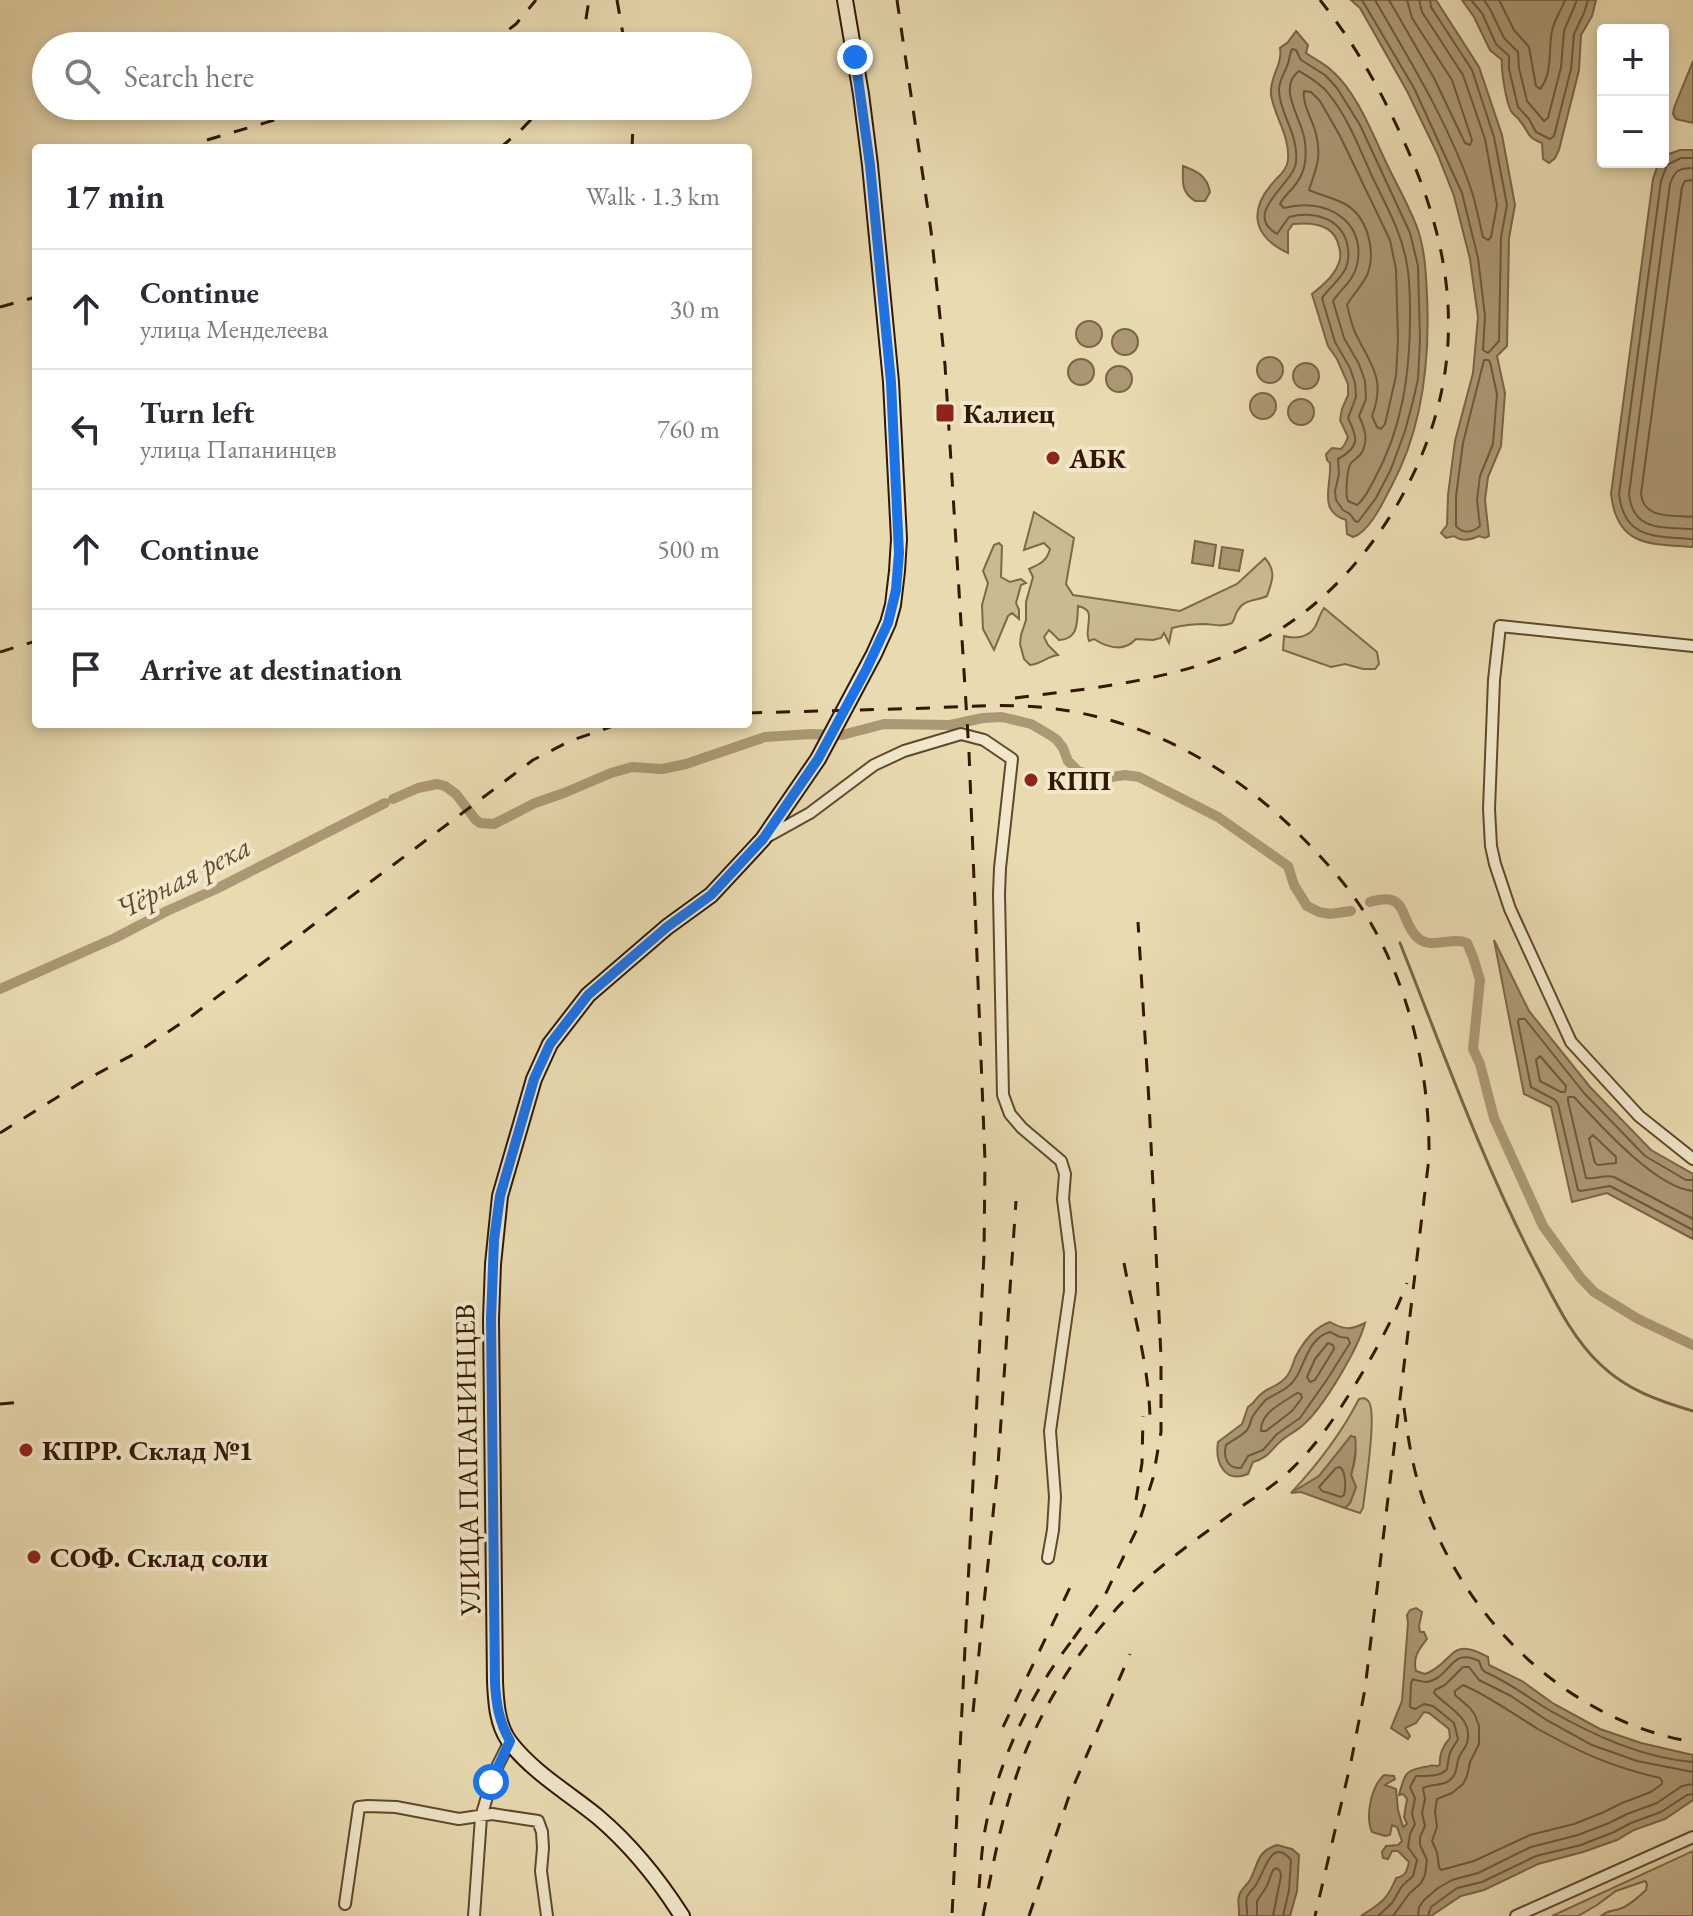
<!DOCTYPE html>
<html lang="en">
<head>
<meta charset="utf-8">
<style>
  body { margin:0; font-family:"EB Garamond",serif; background:#f7f7f7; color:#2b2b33 }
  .controls { position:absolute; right:24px; top:24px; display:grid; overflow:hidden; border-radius:8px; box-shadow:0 4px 12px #0003 }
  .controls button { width:72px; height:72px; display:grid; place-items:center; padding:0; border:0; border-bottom:2px solid #e1e1e2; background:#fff; color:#2b2b33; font:40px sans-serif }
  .stop { position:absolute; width:24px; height:24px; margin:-18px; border:6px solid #1a73e8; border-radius:50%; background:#fff }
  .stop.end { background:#1a73e8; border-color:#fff; box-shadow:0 2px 8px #0008 }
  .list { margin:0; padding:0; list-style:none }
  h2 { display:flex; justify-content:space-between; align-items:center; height:104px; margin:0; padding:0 32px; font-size:34px }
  h2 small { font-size:26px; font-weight:400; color:#7c7c81 }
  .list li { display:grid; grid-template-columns:52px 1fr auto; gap:24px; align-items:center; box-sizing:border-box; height:120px; padding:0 32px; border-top:2px solid #e1e1e2 }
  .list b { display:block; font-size:30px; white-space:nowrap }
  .list p { margin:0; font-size:26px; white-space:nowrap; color:#7c7c81 }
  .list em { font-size:26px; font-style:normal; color:#7c7c81 }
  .icon { flex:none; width:44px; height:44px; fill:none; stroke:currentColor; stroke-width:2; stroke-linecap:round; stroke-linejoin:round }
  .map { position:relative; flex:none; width:1693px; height:1916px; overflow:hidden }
  .search { position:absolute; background:#fff; box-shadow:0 4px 12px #0003; left:32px; top:32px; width:720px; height:88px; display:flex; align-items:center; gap:20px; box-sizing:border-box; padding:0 28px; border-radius:44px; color:#7c7c81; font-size:30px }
  .panel { position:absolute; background:#fff; box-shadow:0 4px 12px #0003; left:32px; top:144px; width:720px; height:584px; border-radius:8px }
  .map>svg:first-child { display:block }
  .green { fill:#caba92; stroke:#7f6849; stroke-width:2 }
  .water { fill:#ab9874; stroke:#7b6446; stroke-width:2 }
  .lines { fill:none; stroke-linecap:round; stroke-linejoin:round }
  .shore { stroke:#70583a; stroke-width:2 }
  .stream { stroke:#7b6446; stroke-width:3 }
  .canal { stroke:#ab9874; stroke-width:10 }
  .minor-casing { stroke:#61482c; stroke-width:14 }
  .secondary-casing { stroke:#341700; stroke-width:18 }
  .minor { stroke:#f1e8cc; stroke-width:10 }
  .secondary { stroke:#f1e8cc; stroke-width:14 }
  .rail { stroke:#341700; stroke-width:3; stroke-dasharray:14 14; stroke-linecap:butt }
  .route { stroke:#1a73e8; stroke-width:10 }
  .poi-dot { fill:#8f2418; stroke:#f1e8cc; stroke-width:3 }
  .labels { text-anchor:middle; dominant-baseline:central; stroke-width:8; stroke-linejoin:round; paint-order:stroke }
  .poi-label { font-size:28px; font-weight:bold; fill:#341700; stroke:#f1e8cc; text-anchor:start }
  .street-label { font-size:28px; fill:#341700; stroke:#f1e8cc }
  .water-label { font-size:30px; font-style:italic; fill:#644b2e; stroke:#f1e8cc }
</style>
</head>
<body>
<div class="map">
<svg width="1693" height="1916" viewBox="0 0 1693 1916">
  <rect width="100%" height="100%" fill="#e9dbb0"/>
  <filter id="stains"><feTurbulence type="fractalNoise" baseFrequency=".0025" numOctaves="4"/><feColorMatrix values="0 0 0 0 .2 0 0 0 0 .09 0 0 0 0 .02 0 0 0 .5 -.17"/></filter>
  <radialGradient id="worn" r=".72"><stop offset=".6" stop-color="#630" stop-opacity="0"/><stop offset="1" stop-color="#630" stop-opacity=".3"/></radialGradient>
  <path class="green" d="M1034,512L1074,538L1066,584L1073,595L1180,611L1237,584L1265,558C1277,572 1272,581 1267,596C1257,601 1244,599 1238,610C1235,614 1235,619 1232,623C1222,627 1216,625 1206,624C1194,624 1183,625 1172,628L1169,643L1164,633L1161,638L1153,640L1136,639C1124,652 1108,648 1094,639L1089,641C1088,638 1087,634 1088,630C1088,618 1094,610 1078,606C1077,621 1079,640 1059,640L1049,630L1044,637L1048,645L1058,655C1048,656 1041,664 1030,665L1024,659L1020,644L1021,635L1026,620V602L1033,577L1029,569C1040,564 1047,561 1050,549L1044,543L1024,550Z
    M999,543L1002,546L1001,577L1010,582L1021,579L1026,583L1021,585L1016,603L1019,610V619L1012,613L1008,616L994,650L983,629L982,605L988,583L983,571L994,545Z
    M1324,608L1377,652L1379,664L1375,669H1363L1345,664L1331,667L1283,650L1284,636C1295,639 1308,638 1315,627C1319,620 1319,615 1324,608Z
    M1364,1398C1366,1399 1368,1400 1369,1402C1377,1414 1365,1489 1363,1508L1360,1513L1345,1508L1350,1503L1356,1487L1351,1475C1355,1462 1359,1447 1351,1436L1319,1476L1291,1493C1318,1464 1341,1434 1359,1399Z
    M1693,1851V1916H1601C1609,1909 1613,1912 1622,1908C1628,1906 1641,1895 1646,1890L1647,1884L1645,1881L1616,1891L1597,1905L1578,1916H1552Z"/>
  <path class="water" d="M1351,0H1436L1479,67L1502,135L1515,205L1509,238L1507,346L1497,356L1505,393L1501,446L1488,477L1485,500L1489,536L1485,538L1479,536C1470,540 1462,542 1454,536L1446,538L1441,533L1447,525L1448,495L1455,441L1473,373L1478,317L1470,259L1454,196L1437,153L1407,91L1360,8Z
    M1462,0H1596L1592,16L1581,35L1579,70L1559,150L1555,158L1549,163L1543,159L1542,143C1525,137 1530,132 1520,121C1518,117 1513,115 1511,111C1506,102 1501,70 1502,60L1490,50L1474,17Z
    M1296,31L1308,45L1306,53C1314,59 1324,63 1331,70C1355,90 1371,130 1384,158C1394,180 1410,207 1418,230C1425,251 1426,274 1427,296C1430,361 1423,427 1392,485C1384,500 1370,532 1353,537L1347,534L1346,520C1317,511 1332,485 1330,463L1327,460L1326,454L1332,448L1341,449L1345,444L1348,437L1340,420L1342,409L1348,395V384L1337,359L1328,346L1312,294C1322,286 1333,277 1338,265C1341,259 1341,253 1339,247C1335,224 1312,222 1293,224L1288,231V253C1256,238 1247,214 1271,185C1277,177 1287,171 1288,160C1290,136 1275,118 1271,95C1269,77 1283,65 1280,48L1288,42Z
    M1693,61V123L1676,119L1673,114L1674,108Z
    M1680,150H1693V547C1650,544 1617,547 1611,494L1653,179L1658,164L1663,162V159L1669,154Z
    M1183,166C1197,171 1207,176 1210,192L1205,201H1195C1180,191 1183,181 1183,166Z
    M1076 334a13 13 0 1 1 26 0a13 13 0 1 1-26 0Z
    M1112 342a13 13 0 1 1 26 0a13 13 0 1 1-26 0Z
    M1257 370a13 13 0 1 1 26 0a13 13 0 1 1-26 0Z
    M1068 372a13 13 0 1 1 26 0a13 13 0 1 1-26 0Z
    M1293 376a13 13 0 1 1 26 0a13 13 0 1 1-26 0Z
    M1106 379a13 13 0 1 1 26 0a13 13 0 1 1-26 0Z
    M1250 406a13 13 0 1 1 26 0a13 13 0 1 1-26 0Z
    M1288 412a13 13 0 1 1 26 0a13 13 0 1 1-26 0Z
    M1195,541L1216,545L1213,566L1192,563Z
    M1222,547L1243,550L1239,571L1219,568Z
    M1494,940L1529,1011L1590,1087L1651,1150L1693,1174V1239L1607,1193L1572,1202L1551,1107L1524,1094Z
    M1330,1322C1344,1330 1351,1330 1365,1323C1358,1349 1323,1408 1303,1425C1297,1431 1289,1434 1282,1440C1269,1451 1271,1456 1253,1462L1248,1474C1224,1484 1215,1462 1218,1442L1242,1424L1248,1407C1255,1403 1255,1399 1261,1394C1269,1387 1280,1386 1287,1376C1291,1371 1293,1364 1295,1358C1303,1342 1313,1328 1330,1322Z
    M1351,1436L1355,1437C1357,1449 1354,1464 1351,1475L1356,1487L1350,1503L1345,1508L1301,1492L1291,1493L1319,1476Z
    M1416,1608L1422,1612L1419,1626L1420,1632H1424L1427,1639C1420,1648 1412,1657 1416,1671L1425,1674C1455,1663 1448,1635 1488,1657L1489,1665L1522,1681L1554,1704L1600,1729L1641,1743L1693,1755V1800L1665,1819L1634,1830L1617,1840L1583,1852L1538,1864L1484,1890L1461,1896L1431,1916H1361C1379,1904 1387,1901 1396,1878C1406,1876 1407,1871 1409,1862L1398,1851H1392L1388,1859L1383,1858L1382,1852L1386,1846L1398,1845L1402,1841L1397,1827L1392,1825L1390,1835L1385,1836L1372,1832C1365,1816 1371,1787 1384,1775L1394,1776L1395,1779L1385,1785L1396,1789L1398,1810L1403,1827L1407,1824L1404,1817L1407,1799L1403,1794L1399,1795C1405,1774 1404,1771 1424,1767C1438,1765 1425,1765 1438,1766L1440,1764C1439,1755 1443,1745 1450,1738L1449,1729L1429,1713L1424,1712L1416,1723L1405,1728L1410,1736L1408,1739L1391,1728L1402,1701L1408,1623L1407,1615L1410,1610Z
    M1277,1845L1292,1849L1299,1855L1297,1891L1290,1916H1239C1240,1909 1237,1903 1239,1896C1240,1890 1247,1885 1250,1880C1259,1863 1256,1852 1277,1845Z"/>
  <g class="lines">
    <path class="shore" d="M1362,0L1414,88L1462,193L1478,258L1485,316L1483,350L1488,353L1499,341L1501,237L1507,205L1494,137L1472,70L1431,7L1430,0
      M1375,0C1410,61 1448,122 1471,189C1476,204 1479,221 1483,237L1488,240L1491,237L1497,205L1485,139L1463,75L1422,12L1419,0
      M1389,0L1434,78L1465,143L1470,145L1472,140L1452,80L1412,18L1407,0
      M1471,0L1482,13L1496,44L1509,56V69L1518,107L1529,119L1536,132L1550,139L1554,136L1571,69L1574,34L1584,13L1588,0
      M1484,0L1490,9L1504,38L1518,52L1519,68L1527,101L1544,121L1548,118L1561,67L1564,31L1577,0
      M1499,0L1514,30L1529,47L1536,86L1540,89C1553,74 1548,50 1552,31C1554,20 1561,11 1565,0
      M1292,49L1296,50L1301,60L1325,75L1337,88L1360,125L1410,233L1418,266L1420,340L1418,379L1413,401L1405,431L1391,469L1376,498L1358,522L1355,521L1350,514L1343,510L1336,500L1335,491L1339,474L1338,459C1360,447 1358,438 1348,418L1356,397L1355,383L1350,368L1335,342L1322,298C1329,288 1340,280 1346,268C1349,260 1349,251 1347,243C1340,217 1312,211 1289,217L1277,234C1241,213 1294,184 1296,162C1299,134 1279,113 1279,90C1279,81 1284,74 1287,66C1290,60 1289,55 1292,49Z
      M1299,71C1309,77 1320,83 1328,93C1347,116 1359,147 1371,174C1385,204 1402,232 1407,265C1410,281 1410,298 1410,314C1410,373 1403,427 1374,480C1369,489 1365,499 1357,505L1348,501C1345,495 1347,468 1351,463C1354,460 1358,457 1361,454C1369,440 1365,429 1359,416L1366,399L1365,381L1359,364L1344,338L1333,301C1341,289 1354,280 1357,265C1367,219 1323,197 1284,208L1280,204C1283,198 1287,194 1292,189C1305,174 1307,161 1305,142C1303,120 1276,88 1299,71Z
      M1304,91L1311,92L1320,101L1340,136L1390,240L1396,269L1398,340L1396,376L1385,424L1381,429L1377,427L1372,416C1387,377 1369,363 1354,330C1351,322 1349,313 1347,305C1353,294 1363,285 1368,273C1376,250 1367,216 1345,204C1334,198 1320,195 1309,190C1316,168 1322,158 1316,134C1313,120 1302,105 1304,91Z
      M1693,158H1681L1667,165L1661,181L1619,494C1624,540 1656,536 1693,539
      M1693,168C1679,168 1675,170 1670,184L1629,494C1633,532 1663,527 1693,529
      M1693,180L1685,181L1682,187L1641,494C1644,520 1673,515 1693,517
      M1484,360H1488L1490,362L1497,394L1493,444L1480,476L1477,500L1480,526C1472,533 1463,534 1456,526V496L1463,443Z
      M1540,1056L1566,1086L1565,1092H1561L1540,1081L1536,1060Z
      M1593,1135L1616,1157V1163L1598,1165L1595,1163L1589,1139Z
      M1693,1180H1686L1645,1156L1584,1093L1525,1019H1519L1518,1022L1531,1087L1555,1100L1558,1104L1578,1190L1581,1191L1610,1186L1693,1230
      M1693,1191C1656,1188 1599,1124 1574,1097H1568V1101L1586,1178C1595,1180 1604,1174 1614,1177L1693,1219
      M1330,1332L1340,1337L1348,1338L1350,1343L1328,1378L1300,1418L1277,1434L1263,1450L1248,1456L1241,1468C1227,1469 1223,1457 1226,1445C1232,1440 1241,1437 1247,1430C1251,1424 1249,1425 1252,1418C1252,1416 1265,1400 1267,1399C1278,1392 1290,1389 1297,1376C1306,1360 1310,1337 1330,1332Z
      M1328,1343L1333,1345L1334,1349L1315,1380L1310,1382L1307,1377L1315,1359Z
      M1297,1393L1301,1394L1302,1398L1292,1411L1266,1431H1261C1260,1412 1283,1403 1297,1393Z
      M1340,1467C1346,1472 1346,1488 1344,1495L1341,1497L1322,1491L1319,1487L1336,1468Z
      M1463,1685C1489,1696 1513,1714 1538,1729C1581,1753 1612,1767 1660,1778L1662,1781V1784L1651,1792L1622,1803L1604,1812L1574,1824L1530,1835L1474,1861L1441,1870L1439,1867L1437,1852L1432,1841L1437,1827L1435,1811L1437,1799L1452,1793L1463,1784L1467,1776L1470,1762L1479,1744V1726L1475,1715L1470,1708L1455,1695V1691Z
      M1247,1916C1248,1910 1245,1902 1247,1897C1249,1892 1256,1887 1258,1881C1265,1870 1272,1837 1291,1860L1289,1890L1283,1916
      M1257,1916V1901L1267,1886L1273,1870L1277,1868L1280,1871L1281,1876L1273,1916
      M1378,1916L1392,1903L1402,1886L1413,1876L1417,1860L1408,1847L1410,1834L1415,1824L1412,1814L1415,1798L1410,1787L1416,1776C1424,1776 1442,1777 1447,1769C1447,1768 1449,1757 1449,1756C1451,1749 1455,1745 1458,1739L1454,1723L1433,1706L1424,1704L1415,1709L1410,1707L1411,1683L1413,1679C1414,1680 1425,1682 1426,1682C1451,1679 1450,1646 1479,1661L1482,1669L1485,1672C1509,1682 1527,1697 1549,1710C1593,1735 1642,1758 1693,1762
      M1393,1916L1409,1894L1421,1883L1425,1875L1427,1860L1420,1845V1837L1425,1826L1422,1813L1425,1799L1423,1788C1431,1784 1439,1786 1447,1782C1457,1776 1456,1769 1458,1760C1460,1753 1465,1749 1467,1743C1474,1718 1447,1707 1434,1693L1435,1690L1445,1685L1463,1667H1469L1479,1680L1511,1696L1545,1719L1592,1745L1637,1761L1693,1772
      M1418,1916L1419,1907L1424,1900L1438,1888L1452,1880L1478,1873L1531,1847L1578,1835L1609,1823L1627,1814L1657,1803L1682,1786L1693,1784
      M1428,1916L1431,1907L1457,1888L1482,1882L1536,1856L1581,1845L1614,1832L1631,1823L1661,1812L1687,1795L1693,1794"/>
    <path class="stream" d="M1400,943C1443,1051 1482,1161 1535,1263C1554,1299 1571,1337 1601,1365C1627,1390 1659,1401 1693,1411"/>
    <path class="canal" d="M393,799L418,788L437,784L445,786L456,794L475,819L480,823L494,824L535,803L564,793L611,773L632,767L662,769L686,764L765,737L811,734L842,735L884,724L950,725L983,718L1002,717L1031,724L1050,735L1057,740L1063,748L1068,761L1078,771L1104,778L1125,775L1139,777L1218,817L1288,866L1294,885L1307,906L1319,912L1330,914L1351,911
      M1370,902C1410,890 1398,920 1418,938C1431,950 1451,936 1467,943L1473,957L1480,980L1473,1049L1480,1064L1494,1118L1543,1226L1580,1277L1594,1292L1638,1319L1693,1345
      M0,989L115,938L167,911L216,889L385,803"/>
    <g class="minor-casing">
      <path id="minor" d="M1693,646L1500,626L1494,680L1489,809L1491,846L1495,864L1510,909L1571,1042L1639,1116L1693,1159
        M765,838L810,813L874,765L904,751L961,734L984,740L1012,759L1000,868L999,894L1003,1095L1010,1114L1022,1128L1061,1161L1065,1174L1063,1199L1070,1253V1291L1050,1431L1055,1497L1053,1530L1048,1558
        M345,1904L359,1807L368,1806L396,1807L459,1819L492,1814L538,1821L542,1832L543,1848L541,1871L547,1916
        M474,1916L481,1817L494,1773L510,1741
        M1516,1916L1693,1837"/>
    </g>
    <g class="secondary-casing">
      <path id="secondary" d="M682,1916C659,1880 631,1845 598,1817C570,1794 531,1771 509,1741C497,1724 496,1702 495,1682L491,1319L493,1264L500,1196L534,1079L550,1044L588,995L667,927L711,895L763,839L818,759L874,654L888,623L893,605L897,571L899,539L891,382L870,165L861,94L845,0"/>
    </g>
    <use href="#minor" class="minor"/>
    <use href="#secondary" class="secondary"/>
    <path class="rail" d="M617,0L625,46
      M897,0L931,231L945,365L969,752L985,1161L984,1254L952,1916
      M487,46L516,24L536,0
      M578,46L585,25L589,0
      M207,140L322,106
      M500,148L521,130L544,106
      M632,148L634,106
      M0,307L36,297
      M0,652L36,641
      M1015,698C1102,687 1193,679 1272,634C1323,605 1367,556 1397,505C1469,380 1461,263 1401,135C1378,85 1354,43 1320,0
      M748,713C809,711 869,710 930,708C974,706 1019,703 1063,710C1163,725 1249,779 1317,853C1335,872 1352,892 1366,915C1410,987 1430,1074 1429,1158L1365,1689L1351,1762L1315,1916
      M0,1133L80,1083L136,1053L189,1018L533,760L570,741L619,724
      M1124,1263C1134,1317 1151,1373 1150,1428
      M0,1404L21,1402
      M1404,1408C1408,1439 1413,1469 1423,1499C1463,1618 1567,1721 1693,1742
      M1136,1500L1142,1463L1143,1416
      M1073,1639L1105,1595L1137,1529L1153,1478L1161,1432V1357L1149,1102L1138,922
      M973,1712L998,1465L1016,1201
      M1003,1727L1075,1577
      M979,1888C981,1865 982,1842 987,1820C1002,1752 1035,1685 1079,1632
      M983,1916C992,1870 1000,1824 1015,1780C1036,1716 1072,1658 1117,1608C1153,1569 1197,1539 1239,1508C1254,1498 1270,1488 1284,1476C1315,1449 1336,1416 1358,1380C1377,1349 1394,1317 1407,1283
      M1029,1916L1068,1799L1130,1654"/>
  </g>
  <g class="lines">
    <path class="route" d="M491,1782L510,1741C499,1722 496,1703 495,1682L491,1319L494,1240L500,1196L534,1079L550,1044L588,995L667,927L711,895L763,839L818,759L866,670L888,623L896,590L899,553L891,382L870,165L855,57"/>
  </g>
  <g class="poi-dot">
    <rect x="935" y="403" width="20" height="20" rx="4"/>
    <circle cx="1053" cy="458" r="8"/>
    <circle cx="1031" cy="780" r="8"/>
    <circle cx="26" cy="1450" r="8"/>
    <circle cx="34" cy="1557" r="8"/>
  </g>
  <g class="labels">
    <g class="poi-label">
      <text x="963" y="413">Калиец</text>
      <text x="1069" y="458">АБК</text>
      <text x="1047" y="780">КПП</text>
      <text x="42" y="1450">КПРР. Склад №1</text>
      <text x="50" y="1557">СОФ. Склад соли</text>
    </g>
    <g class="street-label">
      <text transform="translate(467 1460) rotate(-91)">УЛИЦА ПАПАНИНЦЕВ</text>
    </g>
    <g class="water-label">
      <text transform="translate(183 877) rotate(-27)">Чёрная река</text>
    </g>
  </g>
  <rect width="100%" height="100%" filter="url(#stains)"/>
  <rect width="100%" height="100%" fill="url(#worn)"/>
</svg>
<div class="controls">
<button>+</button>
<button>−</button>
</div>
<div class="stop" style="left:491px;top:1782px"></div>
<div class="stop end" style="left:855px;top:57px"></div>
<div class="search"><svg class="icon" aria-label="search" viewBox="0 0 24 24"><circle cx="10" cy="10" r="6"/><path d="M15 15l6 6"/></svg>Search here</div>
<section class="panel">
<h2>17 min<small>Walk · 1.3 km</small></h2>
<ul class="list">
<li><svg class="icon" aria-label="ahead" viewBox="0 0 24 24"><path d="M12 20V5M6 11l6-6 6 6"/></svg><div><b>Continue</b><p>улица Менделеева</p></div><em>30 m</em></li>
<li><svg class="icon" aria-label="left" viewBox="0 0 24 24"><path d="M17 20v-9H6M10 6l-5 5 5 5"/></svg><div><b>Turn left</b><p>улица Папанинцев</p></div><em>760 m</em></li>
<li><svg class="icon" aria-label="ahead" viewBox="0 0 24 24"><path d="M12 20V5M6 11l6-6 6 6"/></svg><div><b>Continue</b></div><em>500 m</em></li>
<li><svg class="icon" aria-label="arrive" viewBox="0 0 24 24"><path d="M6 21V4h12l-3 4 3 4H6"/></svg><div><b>Arrive at destination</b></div></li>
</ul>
</section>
</div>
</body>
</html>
